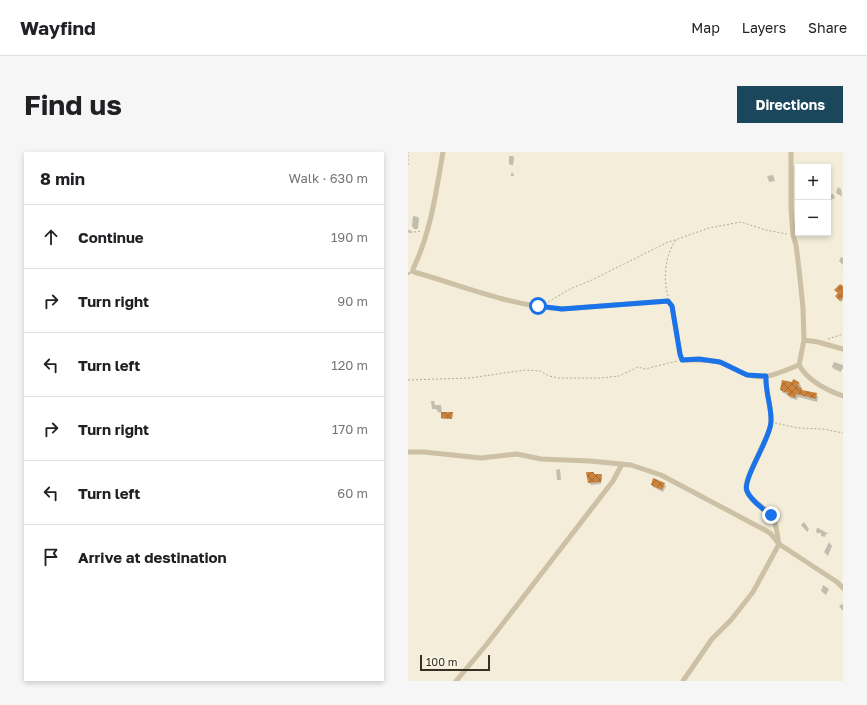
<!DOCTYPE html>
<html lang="en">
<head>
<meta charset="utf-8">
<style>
  body { margin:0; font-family:"Golos Text",sans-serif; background:#f6f6f6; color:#202124 }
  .controls { position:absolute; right:12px; top:12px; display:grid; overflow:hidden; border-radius:0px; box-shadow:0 2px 6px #0003 }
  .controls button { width:36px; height:36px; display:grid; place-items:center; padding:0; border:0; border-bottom:1px solid #e0e0e0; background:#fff; color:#202124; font:20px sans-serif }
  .scale { position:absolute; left:12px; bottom:10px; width:70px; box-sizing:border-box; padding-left:4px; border:2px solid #373027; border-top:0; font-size:11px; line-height:14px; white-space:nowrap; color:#373027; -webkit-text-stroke:3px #faf6e6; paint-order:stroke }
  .stop { position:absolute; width:12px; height:12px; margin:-9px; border:3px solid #1a73e8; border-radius:50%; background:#fff }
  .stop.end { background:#1a73e8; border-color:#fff; box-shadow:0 1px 4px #0008 }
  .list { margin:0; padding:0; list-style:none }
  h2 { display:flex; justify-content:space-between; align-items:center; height:52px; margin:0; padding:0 16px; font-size:17px }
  h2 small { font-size:13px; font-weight:400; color:#757577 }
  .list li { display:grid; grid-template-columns:26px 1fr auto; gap:12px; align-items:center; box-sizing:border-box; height:64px; padding:0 16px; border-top:1px solid #e0e0e0 }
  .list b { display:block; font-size:15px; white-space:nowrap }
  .list em { font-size:13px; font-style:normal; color:#757577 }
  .icon { flex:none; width:22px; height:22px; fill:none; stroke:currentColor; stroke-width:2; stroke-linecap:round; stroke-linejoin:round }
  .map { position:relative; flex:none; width:435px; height:529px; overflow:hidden; border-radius:0px }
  header { display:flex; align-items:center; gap:24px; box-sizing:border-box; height:56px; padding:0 20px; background:#fff; border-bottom:1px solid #e0e0e0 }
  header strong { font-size:19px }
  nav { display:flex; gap:22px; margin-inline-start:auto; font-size:14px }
  .intro { display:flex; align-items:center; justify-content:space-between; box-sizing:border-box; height:96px; padding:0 24px }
  h1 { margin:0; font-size:28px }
  .button { padding:10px 18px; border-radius:0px; background:#1a475b; color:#fff; font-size:14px; font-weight:700 }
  main { display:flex; gap:24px; padding:0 24px }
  aside { flex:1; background:#fff; border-radius:0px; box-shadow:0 2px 6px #0003 }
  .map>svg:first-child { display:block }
  .shadow { fill:#0003 }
  .building { fill:url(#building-cross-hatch) }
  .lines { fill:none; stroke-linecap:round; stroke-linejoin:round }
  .path { stroke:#b8aa8f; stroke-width:1; stroke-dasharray:2 2; stroke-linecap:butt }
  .lane { stroke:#ccc0a5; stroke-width:2.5 }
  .street { stroke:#ccc0a5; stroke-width:5 }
  .route { stroke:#1a73e8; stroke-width:5 }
</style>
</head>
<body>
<header>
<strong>Wayfind</strong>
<nav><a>Map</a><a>Layers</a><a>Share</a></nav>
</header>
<div class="intro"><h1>Find us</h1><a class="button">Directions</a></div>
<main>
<aside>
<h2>8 min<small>Walk · 630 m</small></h2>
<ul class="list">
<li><svg class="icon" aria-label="ahead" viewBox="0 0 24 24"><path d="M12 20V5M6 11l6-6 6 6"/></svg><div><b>Continue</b></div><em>190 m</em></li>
<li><svg class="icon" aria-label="right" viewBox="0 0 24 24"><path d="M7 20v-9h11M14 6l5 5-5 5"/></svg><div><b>Turn right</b></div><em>90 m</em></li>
<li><svg class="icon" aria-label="left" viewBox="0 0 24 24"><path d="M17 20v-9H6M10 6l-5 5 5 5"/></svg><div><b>Turn left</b></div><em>120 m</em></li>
<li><svg class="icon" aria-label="right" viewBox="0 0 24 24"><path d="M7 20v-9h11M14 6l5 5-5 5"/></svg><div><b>Turn right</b></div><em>170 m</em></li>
<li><svg class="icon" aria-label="left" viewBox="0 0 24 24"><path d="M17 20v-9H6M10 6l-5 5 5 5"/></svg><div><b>Turn left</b></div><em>60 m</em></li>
<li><svg class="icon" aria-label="arrive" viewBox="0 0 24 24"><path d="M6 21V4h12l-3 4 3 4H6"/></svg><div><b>Arrive at destination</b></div></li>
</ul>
</aside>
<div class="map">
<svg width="435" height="529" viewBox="0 0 435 529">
  <defs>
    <pattern id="building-cross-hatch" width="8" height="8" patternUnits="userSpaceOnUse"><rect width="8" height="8" fill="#cd833e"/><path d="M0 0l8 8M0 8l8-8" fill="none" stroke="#a76c34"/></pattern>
  </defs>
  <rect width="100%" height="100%" fill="#f3edda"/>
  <path class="shadow" d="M101,4H105L106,6L105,13H102L101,11Z
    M103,21H105L106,24H103Z
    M365,23L367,29L361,30L359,24Z
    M430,35L433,37L434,44L429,42L428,40Z
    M425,42L427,46L420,49V43Z
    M5,64L10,65L11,67L10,77H6L4,74Z
    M400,81H406L405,84L401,83Z
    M433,105L435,106V113L431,109Z
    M435,136V148L433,150L428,145L431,142L429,140Z
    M426,210L435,213V217H434L433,220L426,217L424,215Z
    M391,230L393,234L392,236L395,239L408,242L410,245L409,250L390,245L389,248L382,246L380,243L375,241L373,238L384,232Z
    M23,249H26L27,253H33L34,261H44V267H34V261L30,260L28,257H24Z
    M152,317L153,328H149L148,318Z
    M187,323H193L194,325L193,332L183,333L181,330Z
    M256,332L258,334L255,340L245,335L244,333Z
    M396,370L401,377L399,380L393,373Z
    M409,376H410L421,382H418L417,385L413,384V381H409L408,379Z
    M421,390L424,394L420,404L416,400Z
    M415,433L421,437L418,443L413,439Z
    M434,452L435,453V459L431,454Z"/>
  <path class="building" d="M432,132L435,134V145L432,149L427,144L430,141L426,138Z
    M385,227L391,230L390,234L394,236V238L409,241L408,247L388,242L387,246L379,243L380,241L372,238L374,228L384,230Z
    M33,260H45L44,267L33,266Z
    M178,320H186V322H194L193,330L180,331Z
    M245,326L257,331L254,338L243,333Z"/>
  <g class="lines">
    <path class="path" d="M0,13V0
      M6,80L13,79
      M260,144C255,127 257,103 268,88
      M140,150L162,137L184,128L258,91L301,76L333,70L358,78L379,82
      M420,187L435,182
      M0,228L62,226L117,218L132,219L141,224L151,226H193L211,224L230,215L237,217L269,209
      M367,271L390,276L415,277L435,281"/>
    <path class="lane" d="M0,79L3,80
      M0,122L5,119"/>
    <path class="street" d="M35,0C28,40 23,80 5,117L6,120C56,134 102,154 154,157L260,149L264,154L272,202L274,208C287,208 299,207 311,210C322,213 330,220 340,223C357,229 375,219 391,213
      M383,0V57L385,83L388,93L391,117L395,156L396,188L391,213C400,229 418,238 435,244
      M396,188L410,190L435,197
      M0,300H16L73,306L109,302L133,307L182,309L223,313L253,323L355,377L362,381L371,392L429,430L435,436
      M48,529L79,492L205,329L214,312
      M275,529L304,487L323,468L345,440L371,392C369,384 369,373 365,366C361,357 341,349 338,337C336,329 357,290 361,279C367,262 357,242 358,224"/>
  </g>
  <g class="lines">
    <path class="route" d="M130,154L154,157L260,149L264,154L272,202L274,208L291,207L312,210L339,223L358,224C357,240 364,256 363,270C362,288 334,327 339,339C342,347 356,358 363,363"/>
  </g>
</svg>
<div class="controls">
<button>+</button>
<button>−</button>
</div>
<div class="scale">100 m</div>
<div class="stop" style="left:130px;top:154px"></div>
<div class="stop end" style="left:363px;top:363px"></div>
</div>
</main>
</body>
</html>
